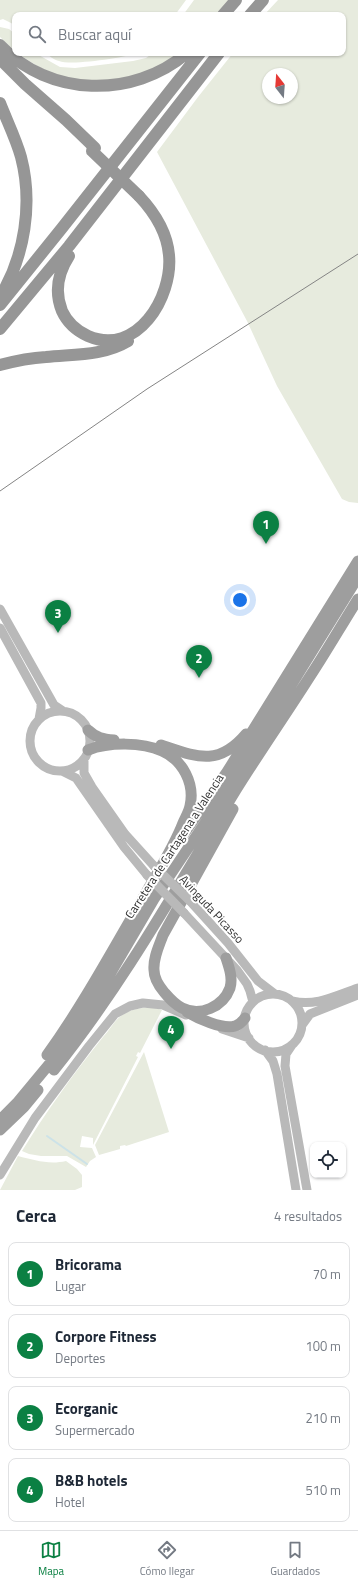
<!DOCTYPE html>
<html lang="es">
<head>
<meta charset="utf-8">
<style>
  body { margin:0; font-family:"Titillium Web",sans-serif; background:#f2f2f3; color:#1f2937 }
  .controls { position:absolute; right:12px; bottom:12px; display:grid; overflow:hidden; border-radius:8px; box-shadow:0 1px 3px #0004 }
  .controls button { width:36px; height:36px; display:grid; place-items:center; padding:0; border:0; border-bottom:1px solid #e0e1e3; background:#fff; color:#1f2937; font:20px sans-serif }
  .compass { position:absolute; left:262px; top:68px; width:36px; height:36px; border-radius:50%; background:#fff; box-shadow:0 1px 3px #0004; rotate:343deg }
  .you { position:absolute; left:240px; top:600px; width:14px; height:14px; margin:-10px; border:3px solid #fff; border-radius:50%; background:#1a73e8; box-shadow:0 0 0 6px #1a73e833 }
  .badge { display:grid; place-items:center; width:26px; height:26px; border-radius:50%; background:#0b8043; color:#fff; font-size:13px; font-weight:700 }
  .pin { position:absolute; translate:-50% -33px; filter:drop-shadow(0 1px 2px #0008) }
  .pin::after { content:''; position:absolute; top:21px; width:14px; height:12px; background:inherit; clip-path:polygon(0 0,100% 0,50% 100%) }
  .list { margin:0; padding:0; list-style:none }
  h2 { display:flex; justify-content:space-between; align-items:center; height:52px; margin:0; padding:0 16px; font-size:17px }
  h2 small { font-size:13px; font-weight:400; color:#747a83 }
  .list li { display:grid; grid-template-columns:26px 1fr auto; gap:12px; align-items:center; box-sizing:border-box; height:64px; margin:0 8px 8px; padding:0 8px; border:1px solid #e0e1e3; border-radius:8px }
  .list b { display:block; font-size:15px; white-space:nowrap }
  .list p { margin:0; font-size:13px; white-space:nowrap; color:#747a83 }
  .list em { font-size:13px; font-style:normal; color:#747a83 }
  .icon { flex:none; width:22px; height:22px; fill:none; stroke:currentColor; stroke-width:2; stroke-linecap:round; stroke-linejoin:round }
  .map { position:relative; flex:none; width:358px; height:1190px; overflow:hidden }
  .search { position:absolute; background:#fff; box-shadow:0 1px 3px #0004; left:12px; right:12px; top:12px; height:44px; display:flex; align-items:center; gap:10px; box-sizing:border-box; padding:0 14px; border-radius:8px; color:#747a83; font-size:15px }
  .sheet { height:340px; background:#fff }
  nav { display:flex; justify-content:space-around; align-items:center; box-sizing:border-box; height:56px; border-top:1px solid #e0e1e3; background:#fff; font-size:11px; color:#747a83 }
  nav a { display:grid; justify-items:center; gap:2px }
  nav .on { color:#0b8043 }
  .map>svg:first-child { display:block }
  .green { fill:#e7ebde; fill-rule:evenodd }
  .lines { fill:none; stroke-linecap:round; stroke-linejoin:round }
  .stream { stroke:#cce2e8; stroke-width:2 }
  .secondary { stroke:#b9b9b9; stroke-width:9 }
  .trunk { stroke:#9e9e9e; stroke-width:11 }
  .motorway { stroke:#969696; stroke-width:12 }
  .tram { stroke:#848484; stroke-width:1 }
  .secondary-bridge { stroke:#b9b9b9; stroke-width:9 }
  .motorway-bridge { stroke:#969696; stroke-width:12 }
  .labels { text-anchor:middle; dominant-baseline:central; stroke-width:4; stroke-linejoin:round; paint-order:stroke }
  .street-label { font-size:12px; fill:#2f2f2f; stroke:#fff }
</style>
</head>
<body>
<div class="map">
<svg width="358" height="1190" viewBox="0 0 358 1190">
  <rect width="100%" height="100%" fill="#fff"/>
  <path class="green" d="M0,0H186L175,15H15V25L3,19L0,20Z
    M194,0H231L217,15H183Z
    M278,0H358V503L349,502L342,499L277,386L247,321L157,152L198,97L233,53H343V15H264ZM268,74H292V98H268Z
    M0,27L9,29L15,34V51L0,37Z
    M17,53H35L60,67L75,68L133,61L146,58L153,53H180C169,59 157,68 145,73C117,83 83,84 55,74C41,69 29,61 17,53Z
    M46,53H140C125,57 73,66 59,61C54,60 49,56 46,53Z
    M152,1007L162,1010L140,1053L138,1052L136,1056L138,1057L93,1145V1138L82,1136L80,1147L92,1148L96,1157L90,1161L86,1167L67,1156H41L29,1154L22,1151C46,1112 74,1073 103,1037C109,1031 114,1021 121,1016C130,1009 141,1008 152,1007Z
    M144,1052L169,1132L126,1146L125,1145L120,1146V1149L99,1155L95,1145Z
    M18,1156C34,1160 49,1165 66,1161L77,1169L82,1175V1187L75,1190H0Z"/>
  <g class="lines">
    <path class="stream" d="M47,1136L87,1164"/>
    <path class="secondary" d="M0,609L54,705L63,711
      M0,628L41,703V708L39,719
      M30 741a30 30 0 1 1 60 0a30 30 0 1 1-60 0Z
      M84,759V773L92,787L125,834L154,866
      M62,771L76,778L124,847L147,875
      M190,901L228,943L258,981L275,994
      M184,913L237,970L247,984L250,991L253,1002
      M244 1023a29 29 0 1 1 58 0a29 29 0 1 1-58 0Z
      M293,1001C315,1007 337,995 358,988
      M302,1025L310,1014L358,995
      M222,1029L249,1038
      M292,1045L286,1054L285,1066L307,1190
      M265,1050L273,1061L277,1074L296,1190
      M0,1175L35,1118L89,1046L115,1014L130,1006L143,1003L163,1005L186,1015"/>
    <path class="trunk" d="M88,730C96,738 104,739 114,740
      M161,745C197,757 218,767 246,734
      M183,835L227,772L358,561
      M226,958C229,967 233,978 230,988C223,1007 200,1017 182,1008C174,1004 170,999 164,992C159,986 154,979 154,970C153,958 159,946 163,935L233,809
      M187,1012C197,1018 223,1030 235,1026C239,1025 242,1022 245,1018
      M47,1055C83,1005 112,951 143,898C157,873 173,849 183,823C185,818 189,812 190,806C195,784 183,760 162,751C142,742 109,742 88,750
      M54,1070C124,983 178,885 236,790C259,753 284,717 307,681C325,654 341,626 358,599
      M0,1120L17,1103L56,1056L96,998L154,899L219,802L358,577
      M0,1130L24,1107L38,1090"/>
    <path class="motorway" d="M223,15L236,0
      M250,15L263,0
      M0,45C49,97 133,99 187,53
      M0,59L25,84L66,120L95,148
      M0,103C7,121 16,139 21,157C33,203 25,256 0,297
      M69,256C58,273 54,291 62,311C67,322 77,331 88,336C137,357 173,297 169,255C167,232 155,213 139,196
      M0,305L62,228L200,53
      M0,329L69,246L219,53
      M0,365C15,361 30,358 46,357C74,354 103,356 128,341"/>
    <path class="tram" d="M0,491L147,389L358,254"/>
    <path class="secondary-bridge" d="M154,866L190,901
      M147,875L184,913"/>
    <path class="motorway-bridge" d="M92,151L139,196"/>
  </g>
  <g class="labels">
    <g class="street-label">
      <text transform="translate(174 846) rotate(-57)">Carretera de Cartagena a Valencia</text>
      <text transform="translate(212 909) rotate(47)">Avinguda Picasso</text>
    </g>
  </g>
</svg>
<div class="controls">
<button><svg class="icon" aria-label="locate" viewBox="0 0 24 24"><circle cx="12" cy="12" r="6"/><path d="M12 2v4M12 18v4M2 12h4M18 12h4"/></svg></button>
</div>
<svg class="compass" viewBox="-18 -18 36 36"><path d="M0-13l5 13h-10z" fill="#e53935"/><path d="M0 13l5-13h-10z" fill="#747a83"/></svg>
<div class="you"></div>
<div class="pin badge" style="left:266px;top:544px">1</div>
<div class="pin badge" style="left:199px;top:678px">2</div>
<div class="pin badge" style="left:58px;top:633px">3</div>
<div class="pin badge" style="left:171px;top:1049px">4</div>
<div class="search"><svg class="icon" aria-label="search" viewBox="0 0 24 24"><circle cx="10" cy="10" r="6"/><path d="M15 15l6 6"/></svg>Buscar aquí</div>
</div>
<section class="sheet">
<h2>Cerca<small>4 resultados</small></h2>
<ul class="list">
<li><span class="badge">1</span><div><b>Bricorama</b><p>Lugar</p></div><em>70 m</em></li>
<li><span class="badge">2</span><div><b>Corpore Fitness</b><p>Deportes</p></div><em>100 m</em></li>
<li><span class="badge">3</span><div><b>Ecorganic</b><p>Supermercado</p></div><em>210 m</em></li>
<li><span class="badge">4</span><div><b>B&amp;B hotels</b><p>Hotel</p></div><em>510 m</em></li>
</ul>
</section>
<nav>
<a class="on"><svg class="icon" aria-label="map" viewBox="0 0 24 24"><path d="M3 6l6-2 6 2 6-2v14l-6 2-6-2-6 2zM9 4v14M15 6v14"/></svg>Mapa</a>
<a><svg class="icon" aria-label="directions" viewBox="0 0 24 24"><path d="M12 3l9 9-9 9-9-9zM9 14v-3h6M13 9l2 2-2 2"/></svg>Cómo llegar</a>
<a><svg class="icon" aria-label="saved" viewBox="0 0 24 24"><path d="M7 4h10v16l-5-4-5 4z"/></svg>Guardados</a>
</nav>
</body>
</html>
